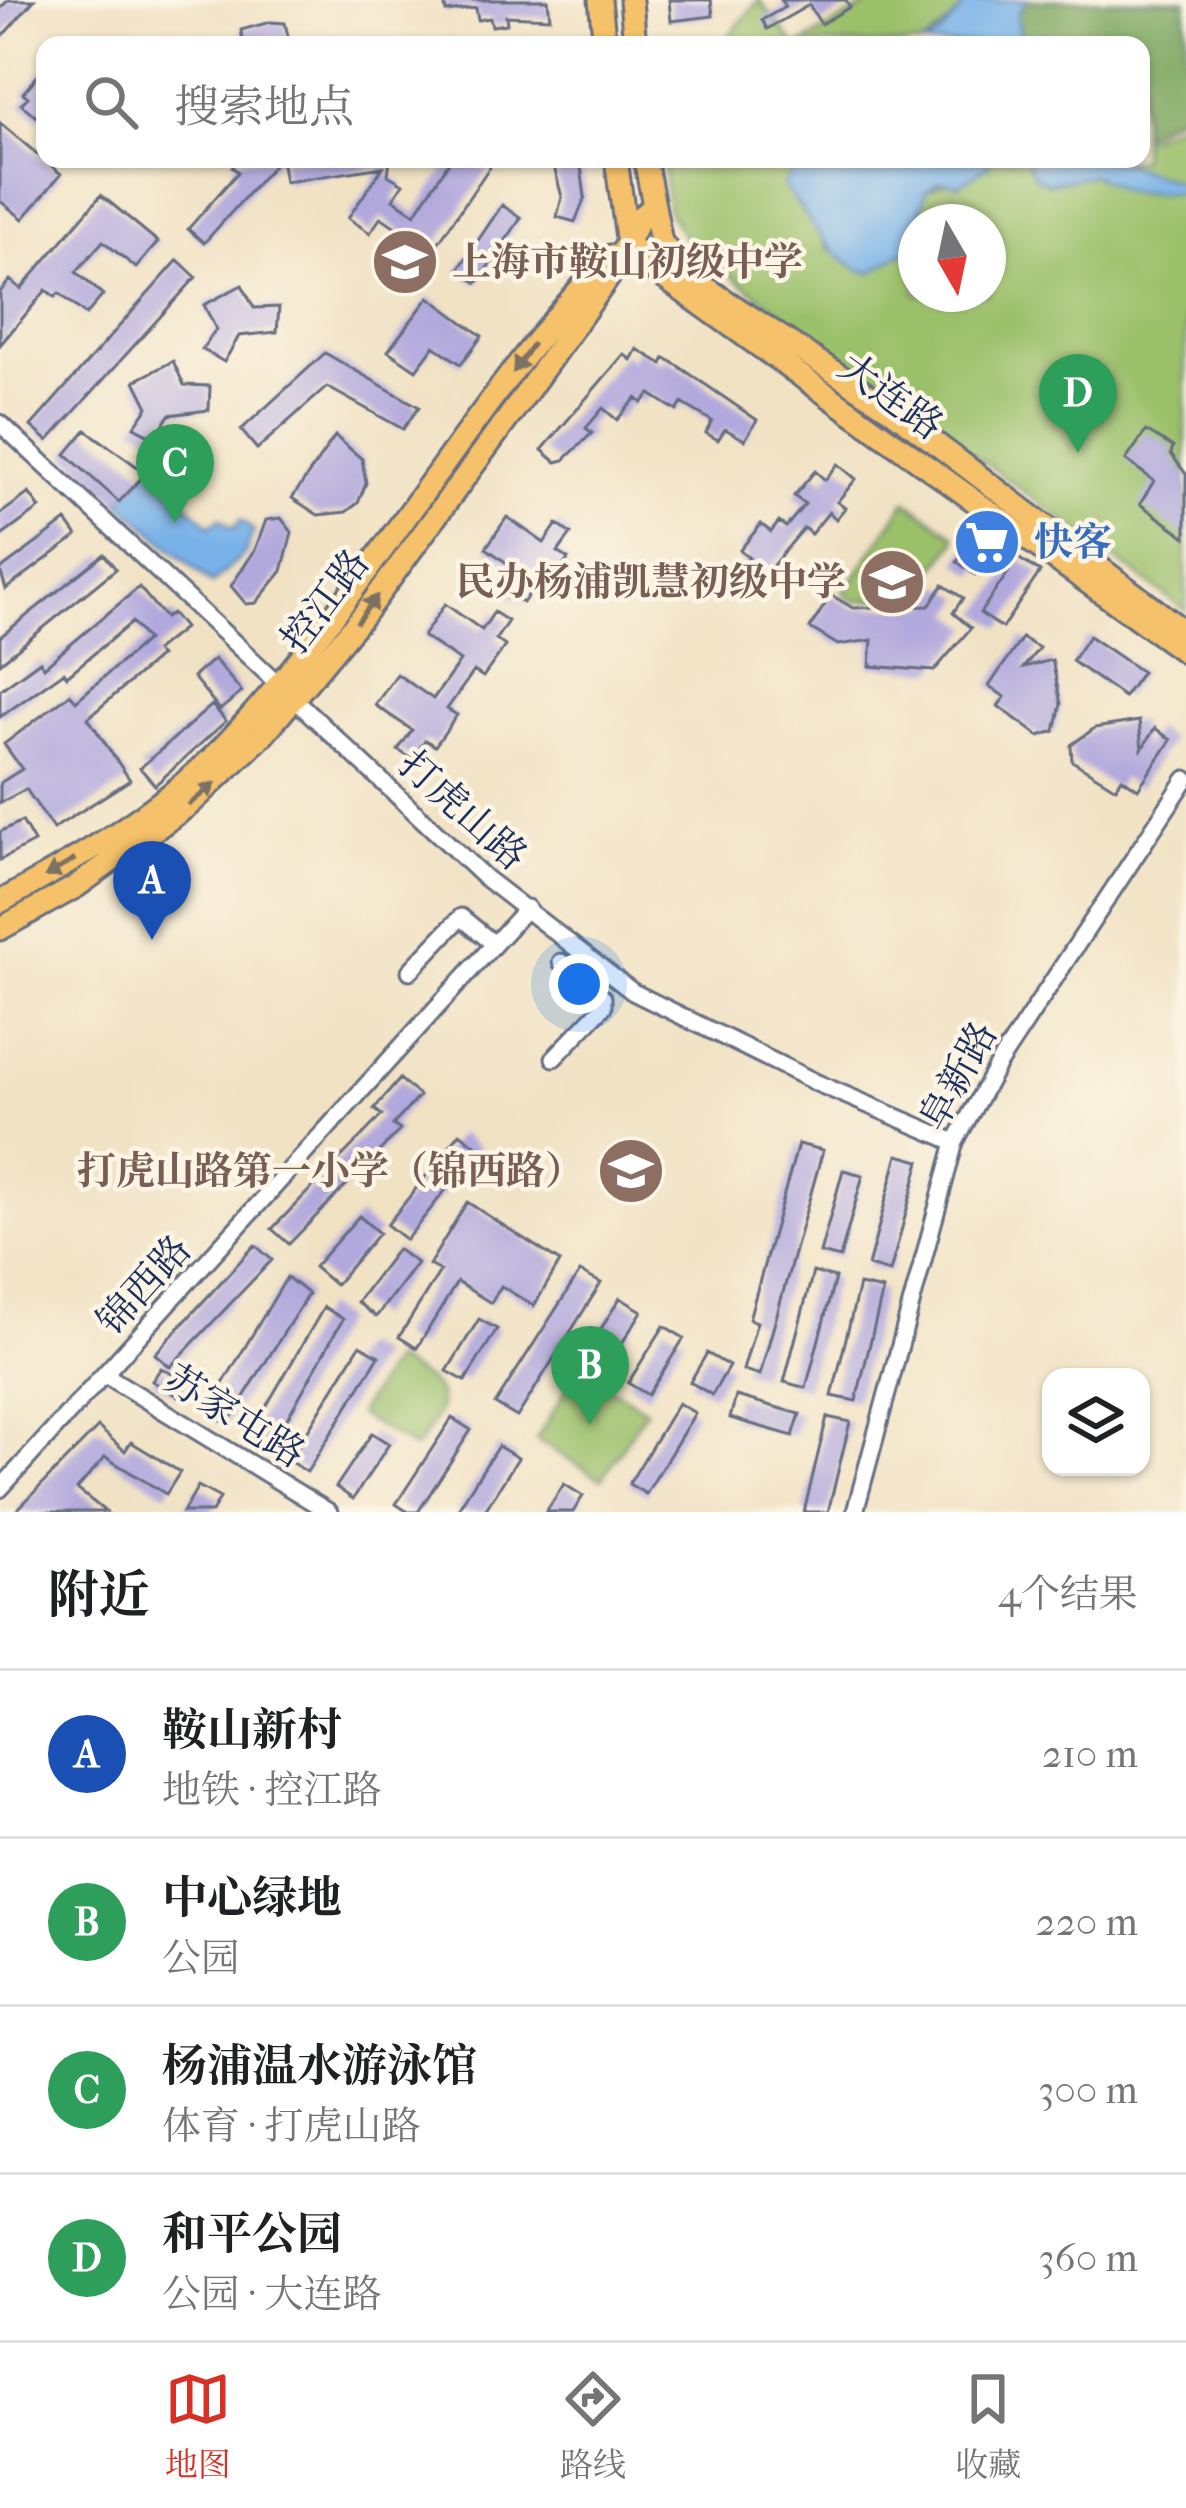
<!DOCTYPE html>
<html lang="zh">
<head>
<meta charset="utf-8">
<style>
  body { margin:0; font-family:"IM FELL French Canon","Noto Serif SC",serif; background:#f6f6f6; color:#202124 }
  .controls { position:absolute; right:36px; bottom:36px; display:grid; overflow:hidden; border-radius:24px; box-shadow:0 3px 9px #0004 }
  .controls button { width:108px; height:108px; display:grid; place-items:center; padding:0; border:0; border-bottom:3px solid #e0e0e0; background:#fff; color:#202124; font:60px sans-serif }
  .compass { position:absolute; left:898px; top:204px; width:108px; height:108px; border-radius:50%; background:#fff; box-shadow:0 3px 9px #0004; rotate:171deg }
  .you { position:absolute; left:579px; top:984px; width:42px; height:42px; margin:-30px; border:9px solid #fff; border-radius:50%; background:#1a73e8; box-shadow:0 0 0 18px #1a73e833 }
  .badge { display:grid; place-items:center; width:78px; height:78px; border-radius:50%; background:#d93025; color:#fff; font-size:39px; font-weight:700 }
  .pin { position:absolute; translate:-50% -99px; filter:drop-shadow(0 3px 6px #0008) }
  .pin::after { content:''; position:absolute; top:63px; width:42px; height:36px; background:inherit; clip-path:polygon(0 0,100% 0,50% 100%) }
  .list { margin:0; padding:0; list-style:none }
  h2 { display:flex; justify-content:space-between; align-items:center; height:156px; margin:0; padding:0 48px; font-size:51px }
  h2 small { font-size:39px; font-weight:400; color:#757577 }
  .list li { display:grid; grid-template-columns:78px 1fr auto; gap:36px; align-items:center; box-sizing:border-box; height:168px; padding:0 48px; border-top:3px solid #e0e0e0 }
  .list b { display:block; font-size:45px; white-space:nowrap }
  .list p { margin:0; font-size:39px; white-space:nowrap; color:#757577 }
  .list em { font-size:39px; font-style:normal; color:#757577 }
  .icon { flex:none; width:66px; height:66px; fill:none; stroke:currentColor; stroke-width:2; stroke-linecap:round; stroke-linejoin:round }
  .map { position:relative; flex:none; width:1186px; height:1512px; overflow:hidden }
  .search { position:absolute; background:#fff; box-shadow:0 3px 9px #0004; left:36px; right:36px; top:36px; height:132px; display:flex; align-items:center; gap:30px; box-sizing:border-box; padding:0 42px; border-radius:24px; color:#757577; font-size:45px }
  .sheet { height:828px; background:#fff }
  nav { display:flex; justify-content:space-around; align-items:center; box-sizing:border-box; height:168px; border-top:3px solid #e0e0e0; background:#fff; font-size:33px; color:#757577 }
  nav a { display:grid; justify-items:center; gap:6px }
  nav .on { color:#d93025 }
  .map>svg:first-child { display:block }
  .green { fill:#9bc06b; stroke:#5b7864; stroke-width:3 }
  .forest { fill:#7ca65f; stroke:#4c6a5e; stroke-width:3 }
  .water { fill:#78b2e9; stroke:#4a70a4; stroke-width:3 }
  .building { fill:#b1a8dd }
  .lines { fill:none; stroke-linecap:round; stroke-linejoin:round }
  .minor-casing { stroke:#666e82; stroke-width:21 }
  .major-casing { stroke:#666e82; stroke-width:27 }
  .minor { stroke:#fff; stroke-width:15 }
  .major { stroke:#f5c16b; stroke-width:21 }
  .oneway { fill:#7d7164 }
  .labels { text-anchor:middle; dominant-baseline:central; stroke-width:9; stroke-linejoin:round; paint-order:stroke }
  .education-label { font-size:39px; font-weight:bold; fill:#785e54; stroke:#fcf5e5; text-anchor:end }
  .street-label { font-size:39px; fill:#1b2f5e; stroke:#fcf5e5 }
  .shop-label { font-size:39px; font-weight:bold; fill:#366cbe; stroke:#fcf5e5; text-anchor:start }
</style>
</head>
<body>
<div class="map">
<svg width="1186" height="1512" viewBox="0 0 1186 1512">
  <rect width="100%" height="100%" fill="#fcf5e5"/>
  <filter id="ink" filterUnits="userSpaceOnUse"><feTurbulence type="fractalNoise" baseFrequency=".00833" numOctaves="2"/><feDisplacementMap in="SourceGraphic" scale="24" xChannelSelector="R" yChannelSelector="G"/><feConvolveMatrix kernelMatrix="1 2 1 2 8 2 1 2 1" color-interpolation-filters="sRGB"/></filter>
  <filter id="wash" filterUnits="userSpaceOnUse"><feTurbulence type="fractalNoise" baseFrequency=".004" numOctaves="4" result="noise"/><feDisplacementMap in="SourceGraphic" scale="48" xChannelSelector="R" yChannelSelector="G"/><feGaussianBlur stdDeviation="2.7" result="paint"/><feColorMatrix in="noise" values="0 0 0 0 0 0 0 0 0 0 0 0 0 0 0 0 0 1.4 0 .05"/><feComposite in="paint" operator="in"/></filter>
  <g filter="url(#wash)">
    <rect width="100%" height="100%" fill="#f1e2c4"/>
    <path class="green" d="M759,0L795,45H721Z
      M877,0H975L923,45H800Z
      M1186,120V185L1111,163L1141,159V139Z
      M663,159H798L784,186L821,231L827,249L911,247L916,222V294H988V222H916L925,191L989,165V159H1025L1035,177L1049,183L1092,175L1125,191L1186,194V611L688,244L667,209Z
      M906,501L955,535V542L913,598L853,601L843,594Z
      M393,1360C450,1392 453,1395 415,1449L358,1414Z
      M579,1368L646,1410L602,1479L536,1440Z"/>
    <path class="forest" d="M1027,0H1186V111L1141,135V45H1031L1020,33L1017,14Z"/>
    <path class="water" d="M1027,0L1017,15L1020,33L1031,45H923L940,35L968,1Z
      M798,159H989L990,164L959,185L940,181L926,191L911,247L870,273C827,260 812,219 783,186Z
      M1025,159H1112L1186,185V194L1125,191L1092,175L1049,183L1035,177Z
      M149,470L211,526L220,518L233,529L241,520L254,531L245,553L212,584L119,502Z"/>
    <g id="blocks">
      <path class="building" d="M8,0H34L0,39V9Z
        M444,0H548L550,18L506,16L507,24L492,26L490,18L478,20L476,8L446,12Z
        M669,0H711L713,16L671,21Z
        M781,0H846L850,7L821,24L809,5L767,29L762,20L785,7Z
        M270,22L285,23L290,45H244L241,30Z
        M45,67V114L40,120L21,104L28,97L23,93Z
        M0,123L61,174L23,219L0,201Z
        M240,159H279L204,243L188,229L238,172L232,167Z
        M281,159H390L388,175L403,184L393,199L415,214L451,159H495L432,252L381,217L370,233L348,218L383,167L285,182Z
        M580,160L585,197L575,222L557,217L562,197L553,163Z
        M101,195L158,242L136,268L103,241L76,272L103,295L86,315L59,293L55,297L46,290L0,345V292L10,280L21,289Z
        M502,205L521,218L477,283L458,270Z
        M178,260L196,277L48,441L31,426Z
        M242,285L254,308L279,307L277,332L239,336L224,362L202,349L216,329L204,305Z
        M429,297L482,336L461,364L434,346L416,370L388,351Z
        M637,349L662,364L665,358L674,363L757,420L745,440L725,429L718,440L706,433L712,421L682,403L677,411L650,394L642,403L636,398L617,420L603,408L586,428L592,433L564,460L556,462L542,450L624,354L631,360Z
        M325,353L419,407L403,429L327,387L257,449L241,430Z
        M173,361L184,385L210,386L209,410L169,415L155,438L134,427L148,407L135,381Z
        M86,430L146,473L119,502L66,454Z
        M1146,431L1173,447L1171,454L1186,474V537L1140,504L1154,481L1126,460Z
        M335,436L362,459L366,483L358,503L346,512L318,515L292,498Z
        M838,464L856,479L837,502L845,508L836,519L829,512L811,534L804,528L754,588L737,574L749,558L740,550L761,524L771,532L779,522L786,527L805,504L794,496L815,471L825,480Z
        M29,493L40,508L0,537V514Z
        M507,517L544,543L557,524L571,534L558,552L568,559L546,590L536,584L523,603L509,593L522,574L486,548Z
        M281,518L292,532L282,571L256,603L246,604L231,586L255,550L266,520Z
        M66,521L77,536L6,589L0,570Z
        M977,533L995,546L975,575L957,562Z
        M104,554L116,569L0,663V637Z
        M1018,558L1040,572L1002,628L980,613Z
        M943,585L963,598L953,613L971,628L934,671L870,666L872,640L838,645L810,628L831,595L853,608L929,606Z
        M139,587L165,618L172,613L184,628L155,651L160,656L88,718L130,780L53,829L26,789L0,803V783L22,769L4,744L70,694L76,701L147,640L132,622L67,676L64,672L0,717V690L40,661L44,667Z
        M445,604L482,630L494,612L508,621L496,639L505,646L483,677L474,671L447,709L457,715L435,746L425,740L412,759L398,750L412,730L375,705L397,674L433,699L441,688L460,661L423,636Z
        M1089,636L1142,672L1124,697L1072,661Z
        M1022,638L1039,648L1024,667L1052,660L1061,704L1055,731L1039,736L998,706L1005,697L989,686Z
        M214,659L242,692L220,710L193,677Z
        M212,705L226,721L155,785L140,768Z
        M1139,721L1142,749L1155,728L1171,740L1138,789L1122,778L1116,788L1072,761L1071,745L1095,728Z
        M22,821L34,842L0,860V832Z
        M400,1079L419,1096L393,1125L400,1130L289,1244L272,1229L382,1115L374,1109Z
        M460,1133L479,1148L406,1240L387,1225Z
        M798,1144L823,1150L760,1375L743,1370L757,1322L749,1319Z
        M898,1155L920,1161L890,1272L868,1266Z
        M843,1170L863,1175L840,1258L820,1253Z
        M467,1202L560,1262L534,1306L501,1286L491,1303L457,1282L417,1348L399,1337L440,1271L429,1265Z
        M359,1216L379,1233L335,1285L314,1267Z
        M255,1245L272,1260L170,1367L155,1354Z
        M397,1249L417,1263L376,1317L357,1302Z
        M580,1272L601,1283L517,1417L495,1404Z
        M813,1272L835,1278L806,1388L784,1382Z
        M287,1277L308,1294L227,1424L206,1412Z
        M859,1285L883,1290L856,1401L832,1396Z
        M620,1298L642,1311L606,1369L584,1356Z
        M324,1307L343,1319L270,1449L249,1436Z
        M479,1319L497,1329L465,1381L447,1371Z
        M664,1326L684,1338L648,1395L628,1383Z
        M360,1345L379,1356L307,1472L289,1461Z
        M707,1353L729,1366L712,1395L690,1382Z
        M161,1368L187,1382L178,1396L152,1381Z
        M736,1396L800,1414L793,1436L730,1418Z
        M678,1403L695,1413L646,1494L629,1484Z
        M827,1417L850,1422L828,1512H804Z
        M452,1418L471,1430L418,1512H408L396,1504Z
        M98,1427L125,1451L131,1442L180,1472L166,1494L105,1457L77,1489L106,1512H15Z
        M372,1433L389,1444L353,1499L336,1487Z
        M498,1446L518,1458L484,1512H456Z
        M564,1484L583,1496L573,1512H546Z
        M198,1486L220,1498L212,1512H183Z"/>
    </g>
  </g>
  <g filter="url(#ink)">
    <use href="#blocks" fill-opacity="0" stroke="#666e82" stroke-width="3"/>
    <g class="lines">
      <g class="minor-casing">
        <path id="minor" d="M0,423L485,878L633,992L817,1083L955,1142
          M410,971L461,917L494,944
          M554,1058L603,1007V998L561,962
          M107,1376L329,1512
          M0,1489L527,908
          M855,1512L955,1142L998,1064L1186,779"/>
      </g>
      <g class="major-casing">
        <path id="major" d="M600,0L605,45
          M631,0L635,45
          M616,159L627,238L641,261L1186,653
          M645,159L661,242L688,276L889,408L1186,633
          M0,902C79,858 162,811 225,745C368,594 468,407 610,256
          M0,929L77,886L190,804L263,735L364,614L517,406L609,277L641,216L651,209"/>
      </g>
      <use href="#minor" class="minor"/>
      <use href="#major" class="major"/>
    </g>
    <defs><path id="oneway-solid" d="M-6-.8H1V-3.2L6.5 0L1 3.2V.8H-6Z" transform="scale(3)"/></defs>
    <g class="oneway">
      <use href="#oneway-solid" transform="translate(523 358) rotate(124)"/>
      <use href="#oneway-solid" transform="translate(367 609) rotate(-53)"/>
      <use href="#oneway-solid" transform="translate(202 794) rotate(-39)"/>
      <use href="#oneway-solid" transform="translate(60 868) rotate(149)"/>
    </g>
  </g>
  <defs>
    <g id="school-disc" transform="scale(3.45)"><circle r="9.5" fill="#8d6e63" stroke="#fcf5e5"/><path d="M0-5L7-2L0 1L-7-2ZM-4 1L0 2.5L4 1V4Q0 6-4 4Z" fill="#fff"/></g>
    <g id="supermarket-disc" transform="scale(3.45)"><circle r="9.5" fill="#3f7fe0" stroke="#fcf5e5"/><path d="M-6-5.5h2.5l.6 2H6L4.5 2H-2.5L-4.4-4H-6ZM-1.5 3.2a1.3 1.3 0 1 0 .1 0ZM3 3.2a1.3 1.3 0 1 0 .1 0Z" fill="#fff"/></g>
  </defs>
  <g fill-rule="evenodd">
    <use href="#school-disc" x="405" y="262"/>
    <use href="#supermarket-disc" x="987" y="542"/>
    <use href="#school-disc" x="892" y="582"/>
    <use href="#school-disc" x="631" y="1171"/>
  </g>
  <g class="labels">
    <g class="education-label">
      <text x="452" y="262" text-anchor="start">上海市鞍山初级中学</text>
      <text x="846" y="582">民办杨浦凯慧初级中学</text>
      <text x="584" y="1171">打虎山路第一小学（锦西路）</text>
    </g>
    <g class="street-label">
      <text transform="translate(891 396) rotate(36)">大连路</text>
      <text transform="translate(325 601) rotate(-53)">控江路</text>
      <text transform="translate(463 810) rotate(42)">打虎山路</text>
      <text transform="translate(958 1076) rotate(-61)">阜新路</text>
      <text transform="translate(144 1285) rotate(-48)">锦西路</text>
      <text transform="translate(235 1416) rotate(32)">苏家屯路</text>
    </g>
    <g class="shop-label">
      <text x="1034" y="542">快客</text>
    </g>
  </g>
</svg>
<div class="controls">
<button><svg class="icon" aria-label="layers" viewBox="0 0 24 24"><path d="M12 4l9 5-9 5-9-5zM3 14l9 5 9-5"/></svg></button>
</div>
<svg class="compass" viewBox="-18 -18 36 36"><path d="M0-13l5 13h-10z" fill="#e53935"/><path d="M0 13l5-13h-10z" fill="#757577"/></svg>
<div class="you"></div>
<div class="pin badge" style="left:152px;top:940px;background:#1a4fb4">A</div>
<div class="pin badge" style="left:590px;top:1425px;background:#2e9e5b">B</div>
<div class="pin badge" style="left:175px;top:523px;background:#2e9e5b">C</div>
<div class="pin badge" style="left:1078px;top:453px;background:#2e9e5b">D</div>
<div class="search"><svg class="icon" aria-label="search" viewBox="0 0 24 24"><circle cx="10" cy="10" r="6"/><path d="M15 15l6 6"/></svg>搜索地点</div>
</div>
<section class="sheet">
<h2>附近<small>4个结果</small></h2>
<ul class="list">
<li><span class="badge" style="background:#1a4fb4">A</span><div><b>鞍山新村</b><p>地铁 · 控江路</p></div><em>210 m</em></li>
<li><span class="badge" style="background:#2e9e5b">B</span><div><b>中心绿地</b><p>公园</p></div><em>220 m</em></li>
<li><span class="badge" style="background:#2e9e5b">C</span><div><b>杨浦温水游泳馆</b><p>体育 · 打虎山路</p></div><em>300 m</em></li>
<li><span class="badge" style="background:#2e9e5b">D</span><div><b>和平公园</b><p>公园 · 大连路</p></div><em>360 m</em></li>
</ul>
</section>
<nav>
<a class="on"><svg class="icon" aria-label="map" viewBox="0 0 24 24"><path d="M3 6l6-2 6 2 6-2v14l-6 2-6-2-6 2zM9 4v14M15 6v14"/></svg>地图</a>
<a><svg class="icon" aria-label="directions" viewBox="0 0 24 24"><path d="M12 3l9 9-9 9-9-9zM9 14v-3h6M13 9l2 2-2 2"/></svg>路线</a>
<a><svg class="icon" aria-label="saved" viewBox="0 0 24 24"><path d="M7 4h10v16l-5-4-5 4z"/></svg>收藏</a>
</nav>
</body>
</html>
